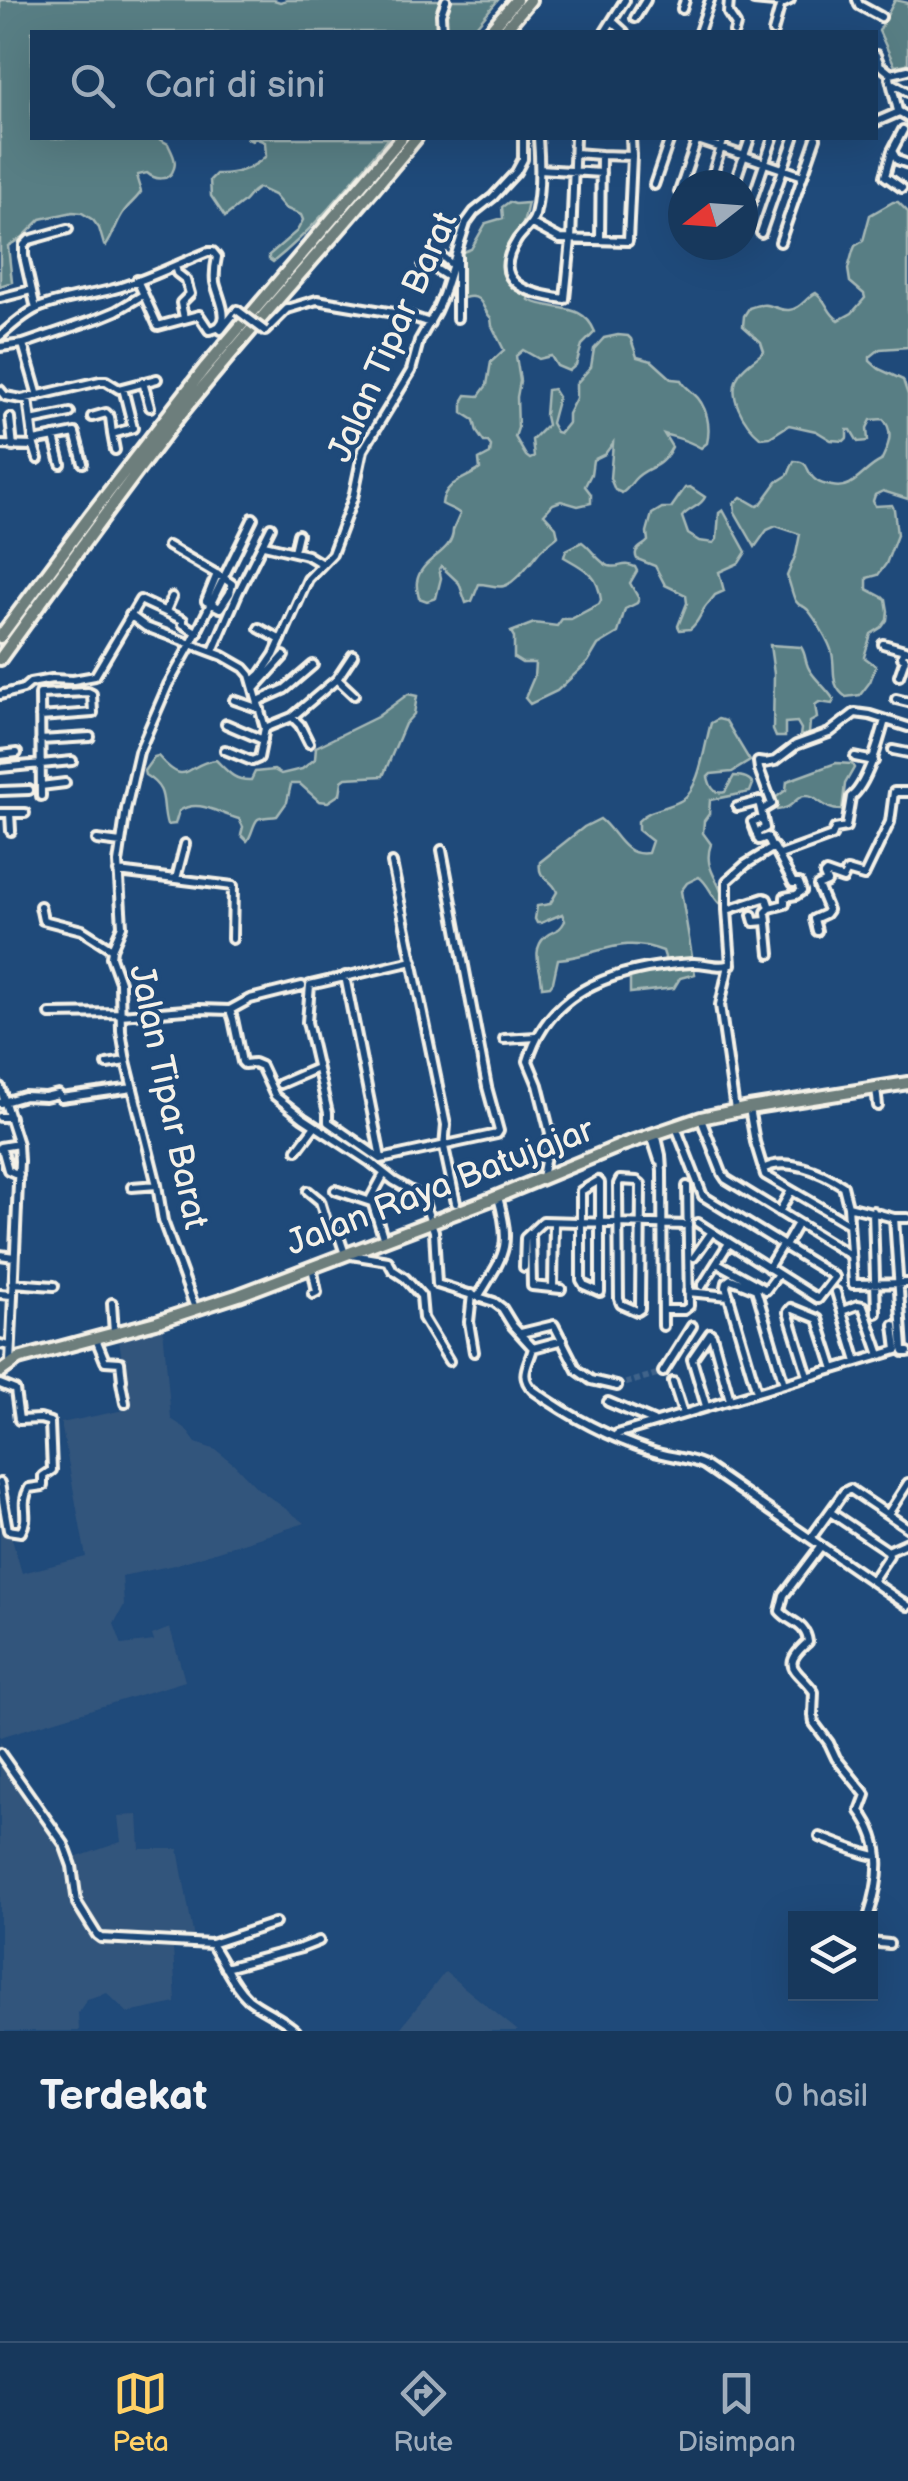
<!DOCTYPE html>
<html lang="id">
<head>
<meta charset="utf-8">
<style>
  body { margin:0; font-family:"Balsamiq Sans",sans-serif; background:#203f62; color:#f1f3f6 }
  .controls { position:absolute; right:30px; bottom:30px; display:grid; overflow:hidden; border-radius:0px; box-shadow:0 10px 40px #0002 }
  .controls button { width:90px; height:90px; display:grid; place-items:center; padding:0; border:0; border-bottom:2px solid #365272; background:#17385c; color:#f1f3f6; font:50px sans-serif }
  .compass { position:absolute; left:668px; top:170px; width:90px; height:90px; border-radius:50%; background:#17385c; box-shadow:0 10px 40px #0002; rotate:253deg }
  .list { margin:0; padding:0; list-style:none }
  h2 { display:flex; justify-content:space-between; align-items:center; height:130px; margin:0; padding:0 40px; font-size:42px }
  h2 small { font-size:32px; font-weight:400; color:#9eacbb }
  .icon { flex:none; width:55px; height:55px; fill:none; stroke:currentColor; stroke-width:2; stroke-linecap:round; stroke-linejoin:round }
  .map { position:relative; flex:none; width:908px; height:2031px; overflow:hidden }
  .search { position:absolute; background:#17385c; box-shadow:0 10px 40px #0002; left:30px; right:30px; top:30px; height:110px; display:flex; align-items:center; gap:25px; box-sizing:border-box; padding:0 35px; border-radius:0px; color:#9eacbb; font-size:38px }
  .sheet { height:310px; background:#17385c }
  nav { display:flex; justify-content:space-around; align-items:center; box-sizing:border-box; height:140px; border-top:2px solid #365272; background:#17385c; font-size:28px; color:#9eacbb }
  nav a { display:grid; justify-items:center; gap:5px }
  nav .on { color:#ffd166 }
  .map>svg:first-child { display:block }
  .built { fill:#33557c }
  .green { fill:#587e84; stroke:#a6b8b6; stroke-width:2.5 }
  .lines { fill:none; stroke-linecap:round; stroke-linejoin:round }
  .minor-tunnel { stroke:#3f638a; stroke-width:6; stroke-dasharray:6 3; stroke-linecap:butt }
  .minor-casing { stroke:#f4f1e8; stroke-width:14 }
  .highway-casing { stroke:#f4f1e8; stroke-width:18 }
  .minor { stroke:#1f4a7a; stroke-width:6 }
  .highway { stroke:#6d7e7c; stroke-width:10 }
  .minor-bridge-casing { stroke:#f4f1e8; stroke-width:14; stroke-linecap:butt }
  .minor-bridge { stroke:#1f4a7a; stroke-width:6 }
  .labels { text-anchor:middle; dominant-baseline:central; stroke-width:8; stroke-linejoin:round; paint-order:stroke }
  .street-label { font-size:35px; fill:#f4f1e8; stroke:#1f4a7a }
</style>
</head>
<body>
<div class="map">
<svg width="908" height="2031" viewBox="0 0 908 2031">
  <rect width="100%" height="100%" fill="#1f4a7a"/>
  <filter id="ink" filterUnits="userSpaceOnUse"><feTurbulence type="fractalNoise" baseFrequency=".01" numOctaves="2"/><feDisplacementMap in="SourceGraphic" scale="20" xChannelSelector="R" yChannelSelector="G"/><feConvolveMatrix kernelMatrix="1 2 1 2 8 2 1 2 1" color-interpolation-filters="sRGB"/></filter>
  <g filter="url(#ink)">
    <path class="built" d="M163,1327L171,1419L185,1428L196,1443L216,1450L234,1464L257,1488L305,1523L174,1565L122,1576L124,1605L114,1624L122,1645L154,1641L152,1635L170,1628L185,1681L0,1737V1499L22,1573L86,1557L61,1423L129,1409L119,1339Z
      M0,1742L75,1858L121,1842L118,1816L138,1815L140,1849H178L194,1939L173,1948L176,2003L128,2013L107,1993L87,1999L78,2013L79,2031H0Z
      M445,1972L518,2031H398Z"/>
    <path class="green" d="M0,0H274L280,2L287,0H498L471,32H32V138H157L168,144C171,151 177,160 174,168C170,182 155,180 147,173L138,175L137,179L141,192C136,200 128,205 123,213C116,223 114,235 106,246L104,245L99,228L93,220L82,213L73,212L41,219L23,237L8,246L12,282L0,286Z
      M895,0L908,3V62L907,64L895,66L879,31Z
      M246,138H388C352,181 317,227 273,262L269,259V255L297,231L303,220L301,215L285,208L274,195L259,188C250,191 248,200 240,205C234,210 230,212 225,217L211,196L210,180L216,174C234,175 253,169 266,156L265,142L255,138L252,141Z
      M509,202L515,204L528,203C525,214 524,226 518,235C502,262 490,277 527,293L529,300C553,312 583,301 595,332L582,345L576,365L569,371L557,366L551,356L539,359L523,350L516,356L520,381L517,397L518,428L515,437L526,456L530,459L534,457L532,440L547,425L545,416L547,390L553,389L558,397L551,423L556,432L560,433L568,423V414L576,398V384L591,367L594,349L604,338L618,335L628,336L631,339L637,357L652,361L672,379L681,380C684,386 689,389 693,393C707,405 711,426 707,443L701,448C686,439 680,439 664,434L672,447C660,471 647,465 634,480C630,485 627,490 622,493L615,490L610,478L613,443L605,454L593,460L591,474L585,486L591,494V503L578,506L561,501L553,504L544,514L556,527L558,536C553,541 544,546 539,552C533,560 514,584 504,586C497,588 487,584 479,584L472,601L466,603L459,583L441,566L439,569L441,578L436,598L427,601L419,598C418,593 416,587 417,582C420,558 453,554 453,530L460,514C455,509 448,508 442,504C444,482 465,480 480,469L479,460L490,454L491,446L488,442H484L477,432L474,420L463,413V400L466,395L479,396L487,385L491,362L504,350L492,326L491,318C482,310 483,294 468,297C463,298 459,300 454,300L451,288C464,285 460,265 460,253L471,249L486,223L503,218L502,207Z
      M893,202H898L908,212V347L880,349L870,357V361L879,369L903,380L908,395V499L883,491L875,495L873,501L875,506L892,505L894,509L897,535L886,564L878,575L867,578V589L886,599L888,611L887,620L882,627L871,634L864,657L876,666L870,682L860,695L846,697C829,685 836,670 832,653C830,643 815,618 808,610C800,602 802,610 795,600C792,593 790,583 787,576L796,554L800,534L776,526L767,530L755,547L735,512L734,503L741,497L757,506L761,504L777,482L788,475L794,461C812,461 804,473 817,481C821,484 827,485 832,486C854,491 863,469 881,461C888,447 895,432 883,419L871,420L867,428L868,441L858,442L851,430H847V438L844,441L831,440L816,431L789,425L770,437L761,438C744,424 725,394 740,373C746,364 757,359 764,351L761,342L743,326L744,316L749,308C772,299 773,311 789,310C801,309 806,297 816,293C827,300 828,315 839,320L852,313L865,298L864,294L850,282L848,269L853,251L855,246L863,241L870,215Z
      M690,487L705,497C701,507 688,508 682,517L688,534L699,541L714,543L717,539L719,513L723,510L746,552L739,563L719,572L724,591L715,595C711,601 707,604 704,609C699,617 698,623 690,629L680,630L678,626L687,603L686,595L665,585L655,566L637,559C632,549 643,547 648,541L647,532L652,514L662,508H671L685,488Z
      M582,542C591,548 599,563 609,566C621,569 622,561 635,567L637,571L630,583L639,599L637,603L625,609L618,633L598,645L588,662L557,691L530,704L525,698L534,677L535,663H522L514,658V637L511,632L534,623L557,626L562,619H571L599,604L601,600C598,574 585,569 564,557L566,550Z
      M770,645L801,647C807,656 804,663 811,672C817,681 827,689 834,700L832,704L819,702L815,705L817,718L810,722L809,734L800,736L801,729L797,722L785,723V737H776L773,730L774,674Z
      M408,694L417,696L414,714L405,724L383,776L346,778L342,781L340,794L328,802L319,801L300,784H291L287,802L277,816C272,817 261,817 258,819C253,823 252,836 247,841L241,835L243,827L239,819C218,814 199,798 179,811L175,824L167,825C160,803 170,790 145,775L144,771L154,757L158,756C188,790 185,763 216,760C227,771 234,781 251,780L255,772L274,770L281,774L302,769L315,759L316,747L377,717Z
      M718,719L726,721L750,761L732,772L711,774L708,777C710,786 714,795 725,792L734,776C741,776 750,778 753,784L750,792L710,800L709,814L704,821L703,833L711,844C702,869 721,879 724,903H719C711,895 708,883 699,877L687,883L681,891L695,974L680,978L674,988L630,993V975L663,971L665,957L663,951C620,934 599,956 558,959L553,982L550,986L542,987C542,969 530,951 545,937C555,928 558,934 565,921L562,914L541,923H537L535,919L537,906L550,904L557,892C552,877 537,881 540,862L584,827L600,819C617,832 622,857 648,853L652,841L638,830V821C650,808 667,809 682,800C700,789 705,742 711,723Z
      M836,763L852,764L854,768L845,784L842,810C823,811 818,795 805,796C795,796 794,809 777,810L775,798L786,790L787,781Z"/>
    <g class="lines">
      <path class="minor-tunnel" d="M617,1386L663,1372"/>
      <g class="minor-casing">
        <path id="minor" d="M729,0L728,13L736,25L734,32
          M754,0L784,3L790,0
          M857,0L859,5L881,17
          M682,9L685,0
          M635,18L646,0
          M612,21L624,32
          M442,32L441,14L446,0
          M605,32L625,0
          M699,32L710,0
          M773,32L781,3
          M876,55L880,65L891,74
          M908,70L891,74L890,78L898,111L908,117
          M892,83L908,92
          M876,122L899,112
          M903,130L892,151L897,160L908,164
          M538,138C540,163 541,190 535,215C532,226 523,231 517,240C489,284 529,294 565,299L571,240L575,138
          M631,138L632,156
          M692,138L803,176
          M892,151L885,176L902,188
          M575,153L601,155
          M540,169L601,173
          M654,185L670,138
          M709,185L724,138
          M734,185L750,138
          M679,192L697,139
          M744,223L773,138
          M532,224L560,239L628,241L632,156L601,155L600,239
          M761,233L794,138
          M780,242L816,138
          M444,258L452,265
          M175,266L177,273L186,280L190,294L181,303L184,318
          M423,266L434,268L448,277
          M0,298L31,290
          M36,309L24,256V245L29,240L68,229
          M457,318V256
          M219,328L221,330L237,310
          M265,331L287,309L317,300L406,315L430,323
          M0,336C12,326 24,314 38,308C62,298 89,296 114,289C145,281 177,264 208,252H213L217,257C215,266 214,273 215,282C218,298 236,326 209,330L199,315L158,326L137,280
          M23,344L38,396
          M0,347L23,344L99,318L116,311L143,295
          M143,382L150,407
          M0,390L5,396L22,399L100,381H106L119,389L157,379
          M92,417L106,413L110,417L112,434L133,428L123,388
          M10,418L13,447
          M31,421L70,413
          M112,434L115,450
          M54,437L61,464
          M34,441L75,433L83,463
          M0,445L34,446L28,398
          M34,446L38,459
          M264,545L307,555L322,564
          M168,546L225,579L232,584L230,593L220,608L206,601L217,574
          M294,551L298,534
          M166,611L172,597
          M130,615L146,627L191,644L253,518
          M259,628L281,640
          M883,644L908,651
          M213,651L238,593L271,527
          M899,676L905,659L902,657L903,651
          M337,679L353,655
          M253,681L261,674L274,655L308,579L332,554L353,498L363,450L411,371L419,341L436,311L443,295L466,223L474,212L493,197L516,172L523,159V138
          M255,688L284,656
          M0,695L23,689L30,683L52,679L73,680L95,676L140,600L183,620V624L198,633
          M896,699L908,702
          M234,700L260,709
          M258,701L285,689L313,665
          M40,717L93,713L92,694L88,692L40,694L41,796
          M292,717L337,679L354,695
          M226,724L263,740
          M265,728L292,717L300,725L309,743
          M40,740L90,737
          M893,750L908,753
          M0,755L17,753
          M855,757L874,761
          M0,768L72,761
          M41,786L65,783
          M0,791L29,790
          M737,807L760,801
          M762,810L772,804L759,769L758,762L765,763L775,761L796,745L829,733L855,713L870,715L908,727
          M0,813H25
          M10,813L11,831
          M763,818L752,822L759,840L767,837L772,848
          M756,833L765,828L759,801
          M97,840L121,843
          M780,855L832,836L835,829L846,827L851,797C867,785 879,742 885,720
          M392,863L446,1125L444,1147L456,1203
          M118,872L233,886L232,939
          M176,879L185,844
          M40,906L43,920L82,930L112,949
          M727,910V881L745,865L774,847L793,883H799L802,891L796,895L785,897V904L770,908
          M752,915L754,922L766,921
          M817,931L814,919L825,914L828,910L818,886L827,882L824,875L826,873L843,879L847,871L864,876L890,822L894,792H908
          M729,965L720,1005L735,1110
          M345,976L381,1158
          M230,1010L250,999L302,986
          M50,1014L120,1013
          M120,1015L199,1009L230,1010L233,1019L242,1062L244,1064L254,1063L261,1066L275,1096L303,1118L370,1162L394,1181L422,1197L434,1231L437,1284L494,1302L502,1308L513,1326L533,1348C529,1364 518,1376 533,1390C569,1416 608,1437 651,1451C668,1457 687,1457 704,1465L908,1606
          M504,1039L536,1037
          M107,1064L126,1061
          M280,1084L317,1068
          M0,1087L18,1144L19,1161L10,1363
          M876,1088L878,1106
          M0,1103L24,1096L45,1097L58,1094L61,1098L133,1088
          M749,1108L755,1142L765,1175L849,1224
          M0,1117H10
          M701,1119L722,1173L726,1179L850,1255
          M676,1127L703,1196L835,1277L818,1299L698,1223
          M656,1133L661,1155L662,1171L663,1326
          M651,1135L659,1160
          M0,1147L18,1144
          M0,1149L3,1152L8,1170L19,1175
          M297,1150L315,1126
          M381,1159L497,1134L499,1131L487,1087L442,850
          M381,1159L328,1122V1113L307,1022L310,985L413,961
          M763,1169C786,1156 822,1172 843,1186L848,1206L853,1284L908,1283
          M542,1178L550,1133L538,1085L528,1061C550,986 622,967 692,963C706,962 717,969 731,964L727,910L764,898L767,899L770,908L766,912L770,954
          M620,1180L637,1181L641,1184L640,1309L637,1311L621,1304L619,1299L618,1184Z
          M598,1181L600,1183V1292L584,1285L581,1280V1191Z
          M132,1187L157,1185
          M335,1190L371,1202
          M308,1191L320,1201L327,1224H335L345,1254L388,1261L393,1270L405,1278L421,1296L423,1318L449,1361
          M848,1206L894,1218H908
          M873,1211L876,1313
          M779,1212L791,1191
          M894,1218L903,1349L904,1352H908
          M531,1234L532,1286L561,1289
          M384,1240L371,1198L384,1174
          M785,1246L798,1223
          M0,1255L14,1257
          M694,1257L711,1233
          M717,1263L766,1290L778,1274
          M312,1267L317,1292L313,1294
          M524,1267L525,1238L543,1221L688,1225
          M768,1268L782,1245
          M13,1283L54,1286
          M702,1286L729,1243
          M553,1288L554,1222
          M688,1292L729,1296
          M836,1292L857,1362
          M0,1294L12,1295
          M472,1294L469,1322L474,1352
          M478,1297C505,1253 512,1248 498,1197
          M112,1303L114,1333
          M195,1308L163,1221L157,1185L126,1061L121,1031L120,982L111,957L112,949L122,926L118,863L126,809L139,752L168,685L191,644L223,656L244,668L250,675L265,728L259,758L252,761L225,750
          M663,1310H684L689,1306L687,1186
          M842,1311L858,1305L863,1306L880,1355
          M521,1333L554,1325L577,1370L591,1380L617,1386
          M96,1339L105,1361L120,1362L122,1380L121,1382L125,1403
          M0,1344L10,1346
          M533,1348L563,1340
          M663,1372L692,1326
          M808,1376L788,1312L791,1308L818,1319L834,1369
          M673,1382L683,1413
          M0,1384L15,1390L19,1420L40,1419L50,1422L52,1470L43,1476V1486L29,1488C19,1506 31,1515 21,1532L8,1530L0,1483
          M757,1392L726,1287L727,1282L731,1279L756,1289L784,1384
          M608,1402L653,1421
          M706,1406L692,1359L710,1333L712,1335L730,1400
          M617,1434L897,1350L894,1325
          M830,1512L888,1551
          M888,1514L908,1483
          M811,1538L844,1492L850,1489L908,1528
          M821,1546L784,1595L780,1611C790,1623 806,1623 808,1642C778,1668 798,1669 814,1692L813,1715L814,1723L829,1743L836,1758L866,1795L860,1811C886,1845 880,1881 868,1918
          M872,1581L889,1555L888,1551L908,1542
          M0,1753L64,1844L72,1866L77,1903L97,1935L101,1938L211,1944C224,1962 231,1983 248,1999C263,2011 282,2017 296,2031
          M820,1837C833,1842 867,1856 878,1856
          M870,1942L889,1944
          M211,1944L275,1923
          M225,1968L301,1948L319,1941"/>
      </g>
      <g class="highway-casing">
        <path id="highway" d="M489,32L516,0
          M503,32L530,0
          M0,637L90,516L204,369L401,138
          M0,659C59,577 118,495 180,415C256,320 340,232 416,138
          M0,1372L18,1359L156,1322L239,1295L489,1200L622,1145L701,1118L749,1108L908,1083"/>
      </g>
      <use href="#minor" class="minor"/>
      <use href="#highway" class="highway"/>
      <g class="minor-bridge-casing">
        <path id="minor-bridge" d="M237,310L265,331"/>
      </g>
      <use href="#minor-bridge" class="minor-bridge"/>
    </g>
  </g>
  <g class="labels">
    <g class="street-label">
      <text transform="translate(393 337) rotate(-66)">Jalan Tipar Barat</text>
      <text transform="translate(168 1097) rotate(78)">Jalan Tipar Barat</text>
      <text transform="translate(440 1187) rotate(-21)">Jalan Raya Batujajar</text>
    </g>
  </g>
</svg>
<div class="controls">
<button><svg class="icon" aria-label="layers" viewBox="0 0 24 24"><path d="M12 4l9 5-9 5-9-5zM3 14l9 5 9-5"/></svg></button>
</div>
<svg class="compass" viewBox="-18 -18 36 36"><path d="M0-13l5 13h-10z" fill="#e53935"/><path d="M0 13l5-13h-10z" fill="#9eacbb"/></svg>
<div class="search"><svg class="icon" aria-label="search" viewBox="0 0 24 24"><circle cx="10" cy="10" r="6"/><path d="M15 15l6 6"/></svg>Cari di sini</div>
</div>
<section class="sheet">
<h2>Terdekat<small>0 hasil</small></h2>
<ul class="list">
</ul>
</section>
<nav>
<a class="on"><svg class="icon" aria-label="map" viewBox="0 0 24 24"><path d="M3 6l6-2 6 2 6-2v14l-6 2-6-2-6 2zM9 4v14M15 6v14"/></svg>Peta</a>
<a><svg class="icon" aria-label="directions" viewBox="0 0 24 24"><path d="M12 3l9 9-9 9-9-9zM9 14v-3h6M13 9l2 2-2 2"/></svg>Rute</a>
<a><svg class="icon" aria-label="saved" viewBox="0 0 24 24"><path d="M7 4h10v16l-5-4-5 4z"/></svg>Disimpan</a>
</nav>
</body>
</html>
